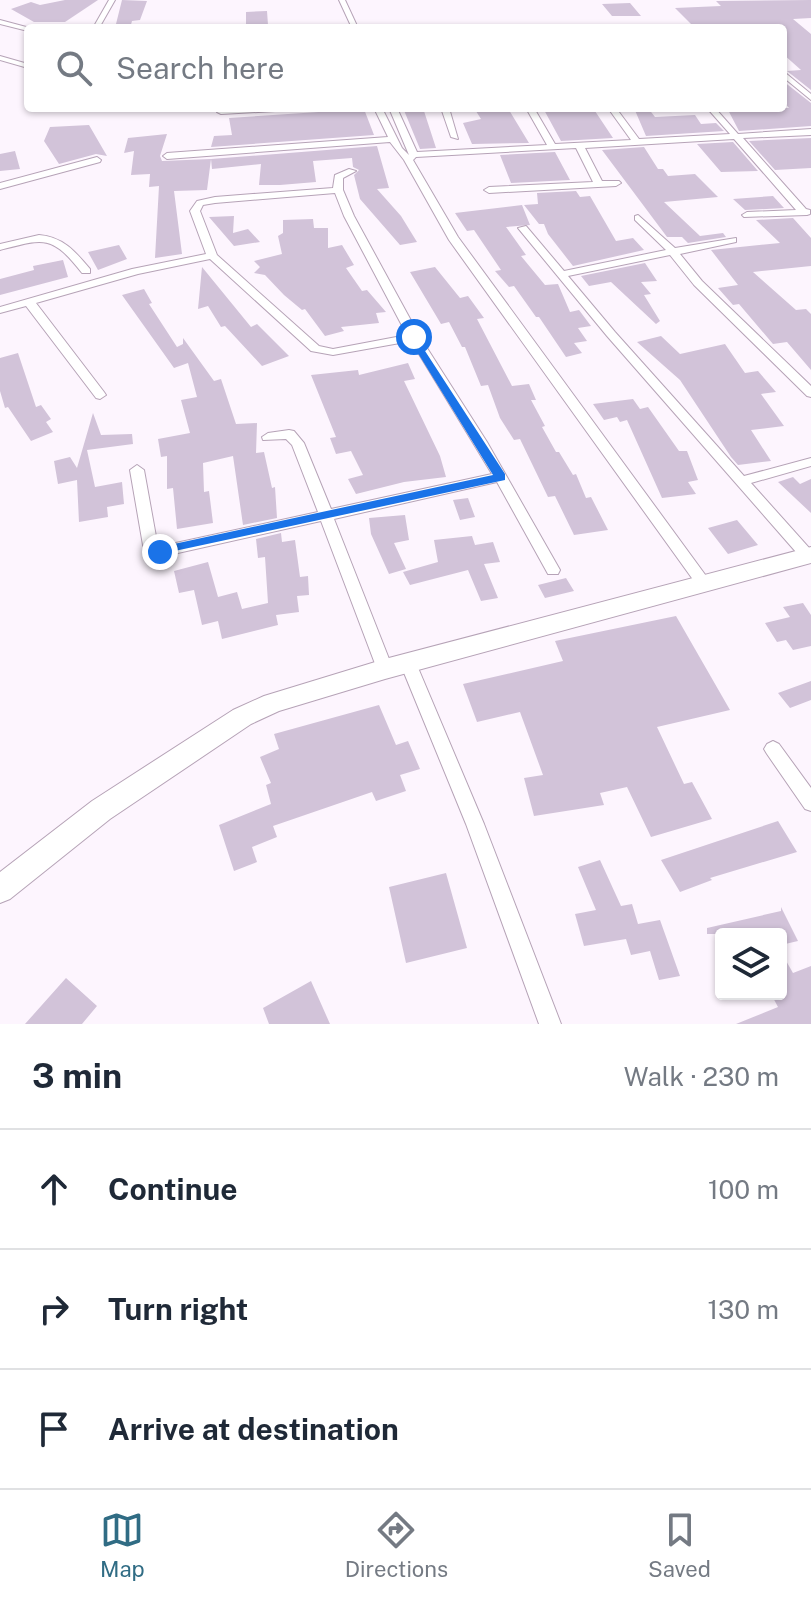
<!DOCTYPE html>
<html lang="en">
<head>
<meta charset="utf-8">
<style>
  body { margin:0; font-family:"Public Sans",sans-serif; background:#f6f6f7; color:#1f2937 }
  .controls { position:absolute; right:24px; bottom:24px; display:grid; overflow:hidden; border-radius:8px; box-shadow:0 2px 6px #0004 }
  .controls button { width:72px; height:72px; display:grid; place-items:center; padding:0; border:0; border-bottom:2px solid #e0e1e3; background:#fff; color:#1f2937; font:40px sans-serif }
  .stop { position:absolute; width:24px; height:24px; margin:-18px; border:6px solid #1a73e8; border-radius:50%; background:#fff }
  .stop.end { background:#1a73e8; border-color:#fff; box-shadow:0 2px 8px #0008 }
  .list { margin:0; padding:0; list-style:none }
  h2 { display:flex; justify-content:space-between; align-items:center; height:104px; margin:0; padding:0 32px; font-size:34px }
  h2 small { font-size:26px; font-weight:400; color:#747a83 }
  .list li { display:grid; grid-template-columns:52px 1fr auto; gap:24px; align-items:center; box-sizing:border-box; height:120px; padding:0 32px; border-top:2px solid #e0e1e3 }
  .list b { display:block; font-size:30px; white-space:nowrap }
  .list em { font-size:26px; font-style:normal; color:#747a83 }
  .icon { flex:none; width:44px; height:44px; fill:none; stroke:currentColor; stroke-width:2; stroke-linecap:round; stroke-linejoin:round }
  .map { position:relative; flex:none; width:811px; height:1024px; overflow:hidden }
  .search { position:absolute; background:#fff; box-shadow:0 2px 6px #0004; left:24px; right:24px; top:24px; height:88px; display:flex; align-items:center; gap:20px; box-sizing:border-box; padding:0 28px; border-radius:8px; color:#747a83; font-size:30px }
  .sheet { height:464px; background:#fff }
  nav { display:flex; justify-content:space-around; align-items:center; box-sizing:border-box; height:112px; border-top:2px solid #e0e1e3; background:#fff; font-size:22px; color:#747a83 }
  nav a { display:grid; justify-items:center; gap:4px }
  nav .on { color:#306c84 }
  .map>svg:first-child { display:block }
  .building { fill:#d2c3d9 }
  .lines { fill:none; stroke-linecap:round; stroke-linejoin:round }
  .street-casing { stroke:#b6a3b7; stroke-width:2 }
  .secondary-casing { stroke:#b6a3b7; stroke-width:2 }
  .street { fill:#fff; fill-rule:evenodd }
  .secondary { fill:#fff; fill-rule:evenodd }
  .route { fill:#1a73e8 }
</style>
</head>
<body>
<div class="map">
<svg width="811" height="1024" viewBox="0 0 811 1024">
  <rect width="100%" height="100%" fill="#fdf5fe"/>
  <path class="building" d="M65,0H98L65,22H34L11,9L31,2L40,5Z
    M122,0L147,1L140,20L132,21L130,28H115Z
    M811,0V18L793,19L811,34V90L787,71L801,70L783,54V28L691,24L675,8L721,6L716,1Z
    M630,3L641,16H612L602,4Z
    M267,11L268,25L246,26V12Z
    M783,81L811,103V126L739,131L727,108H789L783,101Z
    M403,108H423L436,148L420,149Z
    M474,108L509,110L529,143L472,144L463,123L481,119Z
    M543,108H593L613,138L561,141Z
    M634,108H648L655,117L695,115L701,124L716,123L724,131L646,136Z
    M364,109L374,135L211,147L214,136L232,135L229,118Z
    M89,125L107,156L96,154L59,164L44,141L50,127Z
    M167,134L160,156L162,161L211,159L207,190L174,191L182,254L155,258L159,186L149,187L150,174L131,175L134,151L124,153L128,138Z
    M811,138V168L775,170L749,141Z
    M733,142L758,171L721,172L697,144Z
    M377,146L389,188L377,189L401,216L417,242L400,245L360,199L354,175L359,170L353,167L352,158L313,161L316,182L280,185H259L261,164L212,169L211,159Z
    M644,147L658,169H663L668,176L695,174L718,197L664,202L700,236L723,233L726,237L688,243L682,237H667L602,150Z
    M15,151L20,169L0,171V154Z
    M555,152L570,180L511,183L500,155Z
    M576,191L580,197L590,196L616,241L633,238L644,250L573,266L548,234L544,224H539L524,205L538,204L537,193Z
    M773,196L784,208L745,210L733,199Z
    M522,205L530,225L506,227L526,255L521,256L545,285L558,284L570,312L579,310L591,326L578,328L587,341L574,343L582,353L566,357L539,317H536L514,286L509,287L495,271L501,270L474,230L467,231L455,213Z
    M234,216L233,233L248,229L260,242L234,246L209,217Z
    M793,218L811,238V266L753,272L796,310L806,309L811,314V370L787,342L773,344L739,304L733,305L718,288L738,285L711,250L780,243L756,220Z
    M313,219L314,228H328V248L342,245L354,265L346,268L362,291L367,290L386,312L376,313L379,323L341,327L344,331L325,336L305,309L302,310L284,295L265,275L254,273L260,267L254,261L282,254L278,236L283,233V220Z
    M119,245L127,259L98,270L88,252Z
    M63,260L68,277L0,295V279L34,270L33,266Z
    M645,263L657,281L641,282L651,294L644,295L660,321L656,324L611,282L589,286L581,276Z
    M202,267L251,327L257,324L289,356L262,366L225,326L221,327L208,306L198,309Z
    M435,267L460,298L468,296L484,318L477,319L512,386L529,384L536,400H531L545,426L542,427L556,452H559L573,475L576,474L586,498L591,497L608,530L574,535L555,496L548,497L520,439L514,440L500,418L488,385L481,386L465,347H462L449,322L441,324L410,272Z
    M144,289L152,303L149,304L177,347L183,344V338L214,381L221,379L236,424L257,423L256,453L264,452L272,488L275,487L277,518L243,525L233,456L203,463L204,492L209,491L213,523L177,529L173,488L167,489V456L161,457L158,439L190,433L181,400L197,397L188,363L174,368L122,295Z
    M661,336L680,354L725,344L745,373L758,371L776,392L761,394L784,426L751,430L771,461L738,465L731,457L680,380L637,342Z
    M18,353L36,407L41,405L51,419L46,422L53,432L31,441L8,407L5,408L0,391V358Z
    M408,363L415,379L404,381L440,456L446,477L404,482L356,494L348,479L363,475L351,451L336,454L330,438L336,437L311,375L358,370L359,375Z
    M633,399L640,409L648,407L679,451H687L698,480L688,482L696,494L662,498L627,420L620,422L617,417L604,420L593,404Z
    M93,413L101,435L132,434L133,444L87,450L95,487L122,482L124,504L107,507L108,517L79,522L77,480L58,484L54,461L70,457L77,468Z
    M793,477L800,484L811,479V513L778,482Z
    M468,498L475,517L460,520L453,500Z
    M405,515L409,540L394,543L406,569L389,574L371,534L369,518Z
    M737,520L758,545L728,554L708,528Z
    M281,533L282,542L295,540L300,577L308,576L309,595L297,596L299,612L276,615L278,625L222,639L218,621L202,625L194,590L179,593L174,571L208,562L218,597L237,592L242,609L268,603L265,557L258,558L256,539Z
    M472,536L475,545L493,542L500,562L484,564L498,598L481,601L468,570L410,585L403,572L438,562L434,540Z
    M566,578L574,591L545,598L538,585Z
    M803,603L811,615V646L793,650L786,640L777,642L765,623L790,617L783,607Z
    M676,616L730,710L657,727L684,784L692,782L712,819L651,837L627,787L600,793L604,805L534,816L524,778L543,775L520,712L477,722L463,684L563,661L555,641Z
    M811,681V700L790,708L778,693Z
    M379,705L396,745L408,741L420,769L400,775L406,791L376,801L372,792L273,826L277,837L252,847L257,862L234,871L219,825L271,804L266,785L271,783L260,757L279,749L274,734Z
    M778,821L797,852L710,878L712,880L680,892L661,860Z
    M600,860L621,906L632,904L638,924L660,920L680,976L659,980L650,951L631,955L626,939L584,946L575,914L596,910L578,867Z
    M446,873L467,948L406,963L389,887Z
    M781,907L798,941L781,945V934H707V928L781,911Z
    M781,952L793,973L811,966V1024H736L778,1007L771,994H781Z
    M66,978L97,1006L82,1024H25Z
    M311,981L330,1024H269L263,1008Z"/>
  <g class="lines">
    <g class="street-casing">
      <path id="street" d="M109,0H115L99,28H93Z
        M339,0H345L358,28H352Z
        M0,20L30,28H31H28V31L0,24Z
        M0,56L28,64V68L0,60Z
        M783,71L811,94V100L783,77Z
        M249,108H296L292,110L221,114L217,112L221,110Z
        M374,108H382L402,148L409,155L389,108H397L417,152L547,145L526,108H534L555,144L631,140L608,108H616L639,139L730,134L707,108H715L738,134L811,129V135L743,138L806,209L810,210V214L807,215L744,217L742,215L747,212L796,210L734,139L585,148L602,181H619L621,183L616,186L489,193L484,190L489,187L593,182L576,148L416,157L413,160L458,237L709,580L712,584L709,588H699L449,240L404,160L390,142L167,159L163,156L167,153L388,137Z
        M441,108H449L458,139L451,137Z
        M97,157L101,160L100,162L0,189V183Z
        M349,169L356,171L343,178V190L354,216L420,337L487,442L560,570L558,574H548L497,482L334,519L393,669L391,674L385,676L379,674L377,669L321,521L160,557L145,549L143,545L130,470L137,465L144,470L157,542L162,546L318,512L292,445L286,439L263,440L262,437L268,433L289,430L294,431L304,443L331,509L492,474L411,341L333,355L311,351L210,259L138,274L36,303L104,392L106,395L100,399L96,398L26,306L0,313V307L132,269L206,254L190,211L197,201L215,197L333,188L335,175ZM335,193L344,216L407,335L333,349L319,346L217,255L200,211L203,205L215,203Z
        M638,215L675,248L736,238V242L680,254L702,281L811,386V397L807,396L694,285L670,255L568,276L615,332L744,476L811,458V466L751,483L811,550V561L803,560L607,336L518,228L526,226L564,271L666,250L635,220V216Z
        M39,235C63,237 75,251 90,269V273H82C52,235 45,238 0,250V244Z
        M408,656L414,658L416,663L484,824L561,1024H539L466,824L400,663L402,658Z
        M773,741L779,744L811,788V811L805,809L767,754L764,749L767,744Z"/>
    </g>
    <g class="secondary-casing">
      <path id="secondary" d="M811,547V563L385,679L279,711L251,724L110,819L10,899L0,903V872L92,801L233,710L264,696L385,659Z"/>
    </g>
    <use href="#street" class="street"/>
    <use href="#secondary" class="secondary"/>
  </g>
  <path class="route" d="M414,334L505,474V480L156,555L154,552L160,547L493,475L408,337Z"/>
</svg>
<div class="controls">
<button><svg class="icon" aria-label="layers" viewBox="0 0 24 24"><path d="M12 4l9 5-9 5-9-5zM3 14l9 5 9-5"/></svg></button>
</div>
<div class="stop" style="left:414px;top:337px"></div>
<div class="stop end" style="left:160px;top:552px"></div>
<div class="search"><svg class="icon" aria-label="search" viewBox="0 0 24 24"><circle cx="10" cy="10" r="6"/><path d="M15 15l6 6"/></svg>Search here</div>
</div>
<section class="sheet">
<h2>3 min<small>Walk · 230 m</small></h2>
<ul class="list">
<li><svg class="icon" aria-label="ahead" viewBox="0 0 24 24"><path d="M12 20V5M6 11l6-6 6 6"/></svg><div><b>Continue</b></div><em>100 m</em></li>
<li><svg class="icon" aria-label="right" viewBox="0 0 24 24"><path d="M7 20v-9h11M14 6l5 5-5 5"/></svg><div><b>Turn right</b></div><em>130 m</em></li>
<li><svg class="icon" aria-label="arrive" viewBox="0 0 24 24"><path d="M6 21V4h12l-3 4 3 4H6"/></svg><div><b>Arrive at destination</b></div></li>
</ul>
</section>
<nav>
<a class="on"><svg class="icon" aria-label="map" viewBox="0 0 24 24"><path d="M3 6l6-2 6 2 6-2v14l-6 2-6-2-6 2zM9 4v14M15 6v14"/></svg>Map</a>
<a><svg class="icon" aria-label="directions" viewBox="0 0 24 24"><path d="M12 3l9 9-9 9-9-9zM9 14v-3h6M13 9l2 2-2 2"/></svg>Directions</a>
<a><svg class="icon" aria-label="saved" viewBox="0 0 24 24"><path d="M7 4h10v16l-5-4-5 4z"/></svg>Saved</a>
</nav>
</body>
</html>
